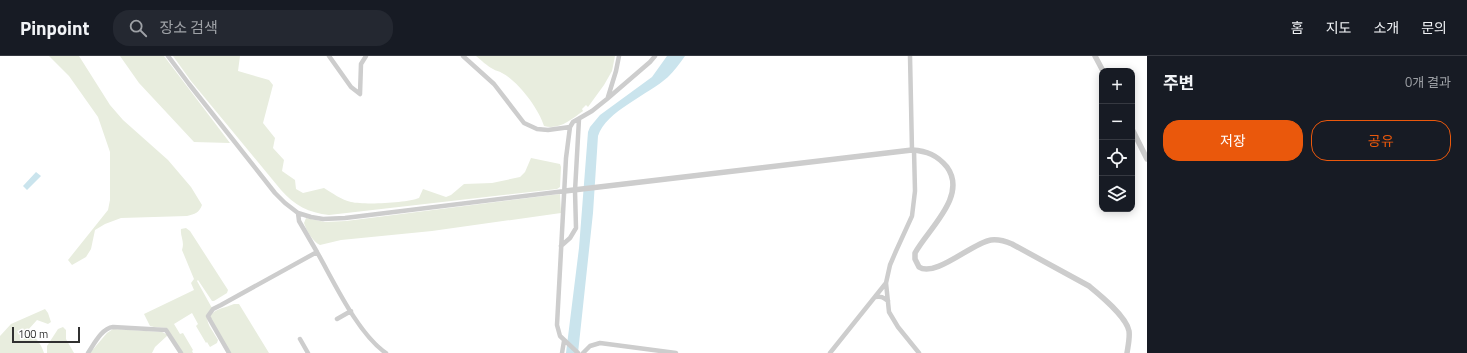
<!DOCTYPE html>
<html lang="ko">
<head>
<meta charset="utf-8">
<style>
  body { margin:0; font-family:"Titillium Web","Noto Sans KR",sans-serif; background:#242831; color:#f1f3f6 }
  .controls { position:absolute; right:12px; top:12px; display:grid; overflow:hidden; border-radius:8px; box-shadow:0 2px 10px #0003 }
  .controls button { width:36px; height:36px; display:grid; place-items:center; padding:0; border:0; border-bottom:1px solid #363941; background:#171b24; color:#f1f3f6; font:20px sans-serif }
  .scale { position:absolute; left:12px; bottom:10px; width:68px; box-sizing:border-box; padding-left:4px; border:2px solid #303030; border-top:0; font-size:11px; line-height:14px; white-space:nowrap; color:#303030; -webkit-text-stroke:3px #fff; paint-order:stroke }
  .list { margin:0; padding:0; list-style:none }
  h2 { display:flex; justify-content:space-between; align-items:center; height:52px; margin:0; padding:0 16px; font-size:17px }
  h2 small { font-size:13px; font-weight:400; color:#9ea1a6 }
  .actions { display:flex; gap:8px; padding:12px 16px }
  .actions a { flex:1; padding:9px 0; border:1px solid #ea580c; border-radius:16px; text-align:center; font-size:14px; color:#ea580c }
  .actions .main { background:#ea580c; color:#fff }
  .icon { flex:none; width:22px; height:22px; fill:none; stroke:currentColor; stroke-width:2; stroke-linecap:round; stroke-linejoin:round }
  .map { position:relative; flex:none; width:1147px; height:297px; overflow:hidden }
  header { display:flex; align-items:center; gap:24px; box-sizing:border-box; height:56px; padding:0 20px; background:#171b24; border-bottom:1px solid #363941 }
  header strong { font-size:19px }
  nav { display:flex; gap:22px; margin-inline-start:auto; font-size:14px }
  .search { width:280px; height:36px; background:#242831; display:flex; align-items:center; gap:10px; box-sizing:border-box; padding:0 14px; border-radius:16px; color:#9ea1a6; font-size:15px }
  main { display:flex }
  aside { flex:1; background:#171b24 }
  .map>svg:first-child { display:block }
  .green { fill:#e8edde }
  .water { fill:#cae4ed }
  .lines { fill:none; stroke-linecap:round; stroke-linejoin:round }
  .minor { stroke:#cdcdcd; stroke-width:4.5 }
  .tertiary { stroke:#cdcdcd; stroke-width:5.5 }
</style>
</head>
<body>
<header>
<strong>Pinpoint</strong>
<div class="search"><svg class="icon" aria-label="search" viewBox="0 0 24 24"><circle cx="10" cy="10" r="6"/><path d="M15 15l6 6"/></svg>장소 검색</div>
<nav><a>홈</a><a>지도</a><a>소개</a><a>문의</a></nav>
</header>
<main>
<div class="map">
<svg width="1147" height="297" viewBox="0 0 1147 297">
  <rect width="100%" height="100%" fill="#fff"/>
  <path class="green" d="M49,0H79L110,49L123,64L168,104L191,131L202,149C199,157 195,158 187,160L121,162L105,168L95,174L91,193L86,201L72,209L68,204L108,154L110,144V96L98,61L69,20Z
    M120,0H164L230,87L194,86L139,27Z
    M173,0H240L238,15L269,24L273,29L263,67L275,82L273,92L284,104L282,115L295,124L296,133L303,137L324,132C332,137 342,144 351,146C365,149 407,147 419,142L423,133L446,141L451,139L464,128L492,127L520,121L525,116L531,102L560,108L561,111L560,131L557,133L329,159C309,157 294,149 281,134L191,25Z
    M476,0H615L612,15L604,29L588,51L586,49L582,53L583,55C571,64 559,74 544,70C539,53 518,25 502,17C499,15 496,15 493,13C487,10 481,4 476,0Z
    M560,138L561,157L432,175L341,184L320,189C313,186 306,174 304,167L306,162L325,166L346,165Z
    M186,172L190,175L228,234L227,237L214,245H212L198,224L197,225L212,252C200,262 213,274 218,284L217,287L210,291L207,286L206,287L196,270L198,268L192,257L174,268L180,278L183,277L193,294L192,295L193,297H182L167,272L154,271L150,270L144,258L194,234L191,227L194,223L182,194C185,186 180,180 181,173Z
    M234,248H239L269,297H230L211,264L210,260C216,252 225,252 234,248Z
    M45,253L48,257L51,266L48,268L37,264L28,274C35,281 41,287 44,297H0V280L11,268Z
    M63,271L66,274V283L74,297H47V290L58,273Z
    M113,273L162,276L168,279L155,291L152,297H90L107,277Z"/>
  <path class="water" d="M667,0H685C680,7 674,15 668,21C648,39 606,55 598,80L593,157L578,297H566L579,192L588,76L590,71L600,59L652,21Z
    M36,116L41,120L27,134L23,130Z"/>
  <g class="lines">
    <path class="minor" d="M168,0L189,28L275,137L285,147L298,157L311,161L323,163L345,162L565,135
      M329,0L351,31L360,38L361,8L366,0
      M463,0L494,28L524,67L537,73L548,74L570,71
      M910,0L912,94
      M608,41L616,15L619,0
      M914,94L915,135L912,160L896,195L890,209L886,227L889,256L898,271L919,297
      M561,190L570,182L576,172L575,135L579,63
      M317,196C334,226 358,278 386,297
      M875,241C881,240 883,241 888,245
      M337,263L351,255
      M300,283L308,297
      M88,297C94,288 102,272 113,271L166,274L181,297
      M229,297L210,264L208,260L213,253L221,249L317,196L299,165L298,157
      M562,297L564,285
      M578,297L560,280L557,269L566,102L570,71L573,66L592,55L607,43L650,6L655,0
      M583,297L590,290L600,287L676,297
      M830,297L886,227"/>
    <path class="tertiary" d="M1095,0L1103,15
      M1132,73L1147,103
      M565,135L912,94C927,95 937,99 947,111C968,140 928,173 915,197V203L919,211C935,222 972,187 991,184C999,183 1005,185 1012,188L1089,230C1100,239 1126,260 1129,275C1130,282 1128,290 1127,297"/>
  </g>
</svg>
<div class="controls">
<button>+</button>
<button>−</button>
<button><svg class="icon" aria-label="locate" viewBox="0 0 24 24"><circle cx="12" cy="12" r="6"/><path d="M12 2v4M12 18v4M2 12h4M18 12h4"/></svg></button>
<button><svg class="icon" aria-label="layers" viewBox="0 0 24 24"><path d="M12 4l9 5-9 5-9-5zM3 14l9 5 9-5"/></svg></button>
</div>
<div class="scale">100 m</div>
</div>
<aside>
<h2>주변<small>0개 결과</small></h2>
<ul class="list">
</ul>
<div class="actions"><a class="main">저장</a><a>공유</a></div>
</aside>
</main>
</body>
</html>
